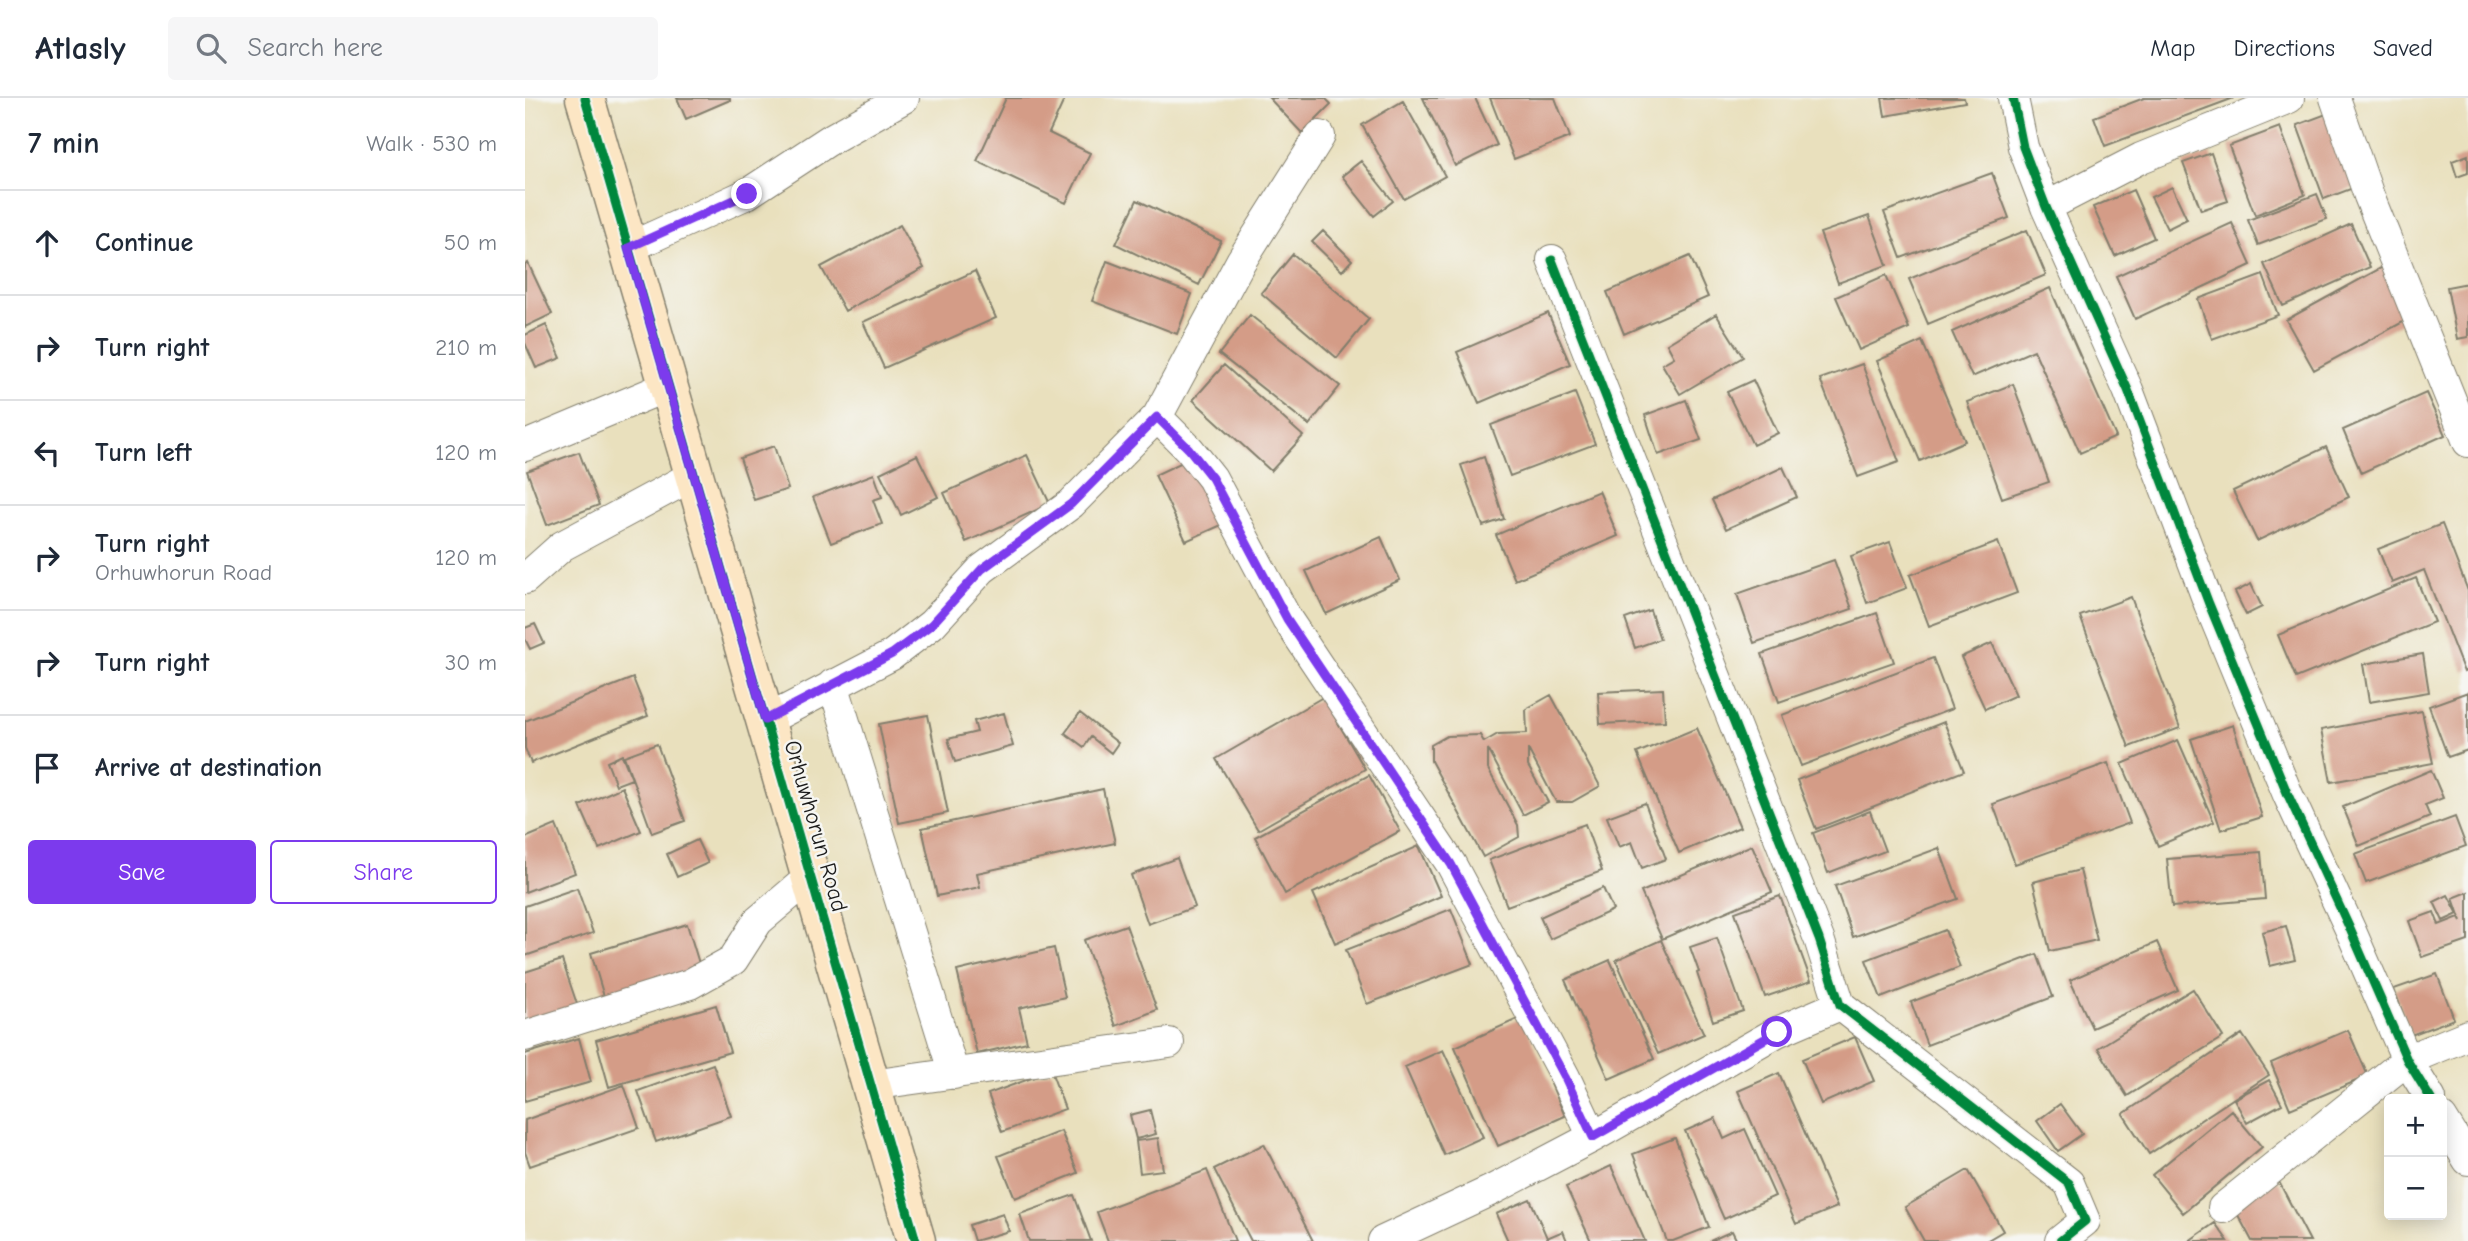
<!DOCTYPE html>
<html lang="en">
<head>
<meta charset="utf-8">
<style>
  body { margin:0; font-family:"Comic Neue",sans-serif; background:#f6f6f7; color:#1f2937 }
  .controls { position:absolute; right:21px; bottom:21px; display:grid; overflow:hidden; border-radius:7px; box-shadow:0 4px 18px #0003 }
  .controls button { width:63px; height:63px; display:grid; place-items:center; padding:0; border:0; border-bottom:2px solid #e0e1e3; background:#fff; color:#1f2937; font:35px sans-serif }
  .stop { position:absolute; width:21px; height:21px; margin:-16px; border:5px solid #7c3aed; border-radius:50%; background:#fff }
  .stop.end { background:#7c3aed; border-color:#fff; box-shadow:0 2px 7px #0008 }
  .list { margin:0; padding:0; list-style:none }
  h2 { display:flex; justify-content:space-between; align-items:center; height:91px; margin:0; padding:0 28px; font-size:30px }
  h2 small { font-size:23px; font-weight:400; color:#747a83 }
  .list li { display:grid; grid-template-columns:46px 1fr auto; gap:21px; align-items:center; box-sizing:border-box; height:105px; padding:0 28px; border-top:2px solid #e0e1e3 }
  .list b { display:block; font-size:26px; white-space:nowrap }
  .list p { margin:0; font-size:23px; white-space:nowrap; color:#747a83 }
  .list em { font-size:23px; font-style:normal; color:#747a83 }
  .actions { display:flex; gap:14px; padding:21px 28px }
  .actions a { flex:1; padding:16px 0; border:2px solid #7c3aed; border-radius:7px; text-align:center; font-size:24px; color:#7c3aed }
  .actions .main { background:#7c3aed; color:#fff }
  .icon { flex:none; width:38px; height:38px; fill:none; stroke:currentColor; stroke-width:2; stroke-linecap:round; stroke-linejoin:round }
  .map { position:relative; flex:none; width:1943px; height:1143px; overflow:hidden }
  header { display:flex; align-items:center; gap:42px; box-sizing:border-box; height:98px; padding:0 35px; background:#fff; border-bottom:2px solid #e0e1e3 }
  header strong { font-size:33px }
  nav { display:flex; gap:38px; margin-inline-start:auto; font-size:24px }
  .search { width:490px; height:63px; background:#f6f6f7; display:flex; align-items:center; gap:18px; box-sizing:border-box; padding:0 24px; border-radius:7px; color:#747a83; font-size:26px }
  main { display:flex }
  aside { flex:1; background:#fff }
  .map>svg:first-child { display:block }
  .building { fill:#d49c87 }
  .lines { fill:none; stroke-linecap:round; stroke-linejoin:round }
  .street-casing { stroke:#827e6c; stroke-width:32 }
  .secondary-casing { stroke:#827e6c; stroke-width:41 }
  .street { stroke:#fff; stroke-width:30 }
  .secondary { stroke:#fce6c4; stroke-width:38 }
  .cycleway-casing { stroke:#f6f6f2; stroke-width:13 }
  .cycleway { stroke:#00873e; stroke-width:9 }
  .route { stroke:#7c3aed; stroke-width:9 }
  .labels { text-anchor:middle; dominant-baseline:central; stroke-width:5; stroke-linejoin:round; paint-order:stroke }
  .street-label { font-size:23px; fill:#1c1c1c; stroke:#f6f6f2 }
</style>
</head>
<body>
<header>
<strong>Atlasly</strong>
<div class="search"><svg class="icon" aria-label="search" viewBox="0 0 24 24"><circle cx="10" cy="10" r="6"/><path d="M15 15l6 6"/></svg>Search here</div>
<nav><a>Map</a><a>Directions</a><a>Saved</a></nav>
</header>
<main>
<aside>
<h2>7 min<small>Walk · 530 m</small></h2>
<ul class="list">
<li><svg class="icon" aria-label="ahead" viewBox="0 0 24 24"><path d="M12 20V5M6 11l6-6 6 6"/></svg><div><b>Continue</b></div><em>50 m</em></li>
<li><svg class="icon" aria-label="right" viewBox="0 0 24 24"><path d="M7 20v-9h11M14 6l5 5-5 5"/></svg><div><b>Turn right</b></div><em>210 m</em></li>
<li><svg class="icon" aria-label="left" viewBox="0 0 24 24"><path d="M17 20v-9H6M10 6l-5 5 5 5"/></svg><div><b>Turn left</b></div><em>120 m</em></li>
<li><svg class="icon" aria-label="right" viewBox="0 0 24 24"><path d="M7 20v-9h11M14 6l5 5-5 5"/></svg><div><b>Turn right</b><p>Orhuwhorun Road</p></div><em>120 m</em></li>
<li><svg class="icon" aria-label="right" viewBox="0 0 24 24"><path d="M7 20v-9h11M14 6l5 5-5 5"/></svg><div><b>Turn right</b></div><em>30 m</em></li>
<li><svg class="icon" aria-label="arrive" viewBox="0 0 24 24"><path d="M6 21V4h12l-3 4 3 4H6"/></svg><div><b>Arrive at destination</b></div></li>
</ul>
<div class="actions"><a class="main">Save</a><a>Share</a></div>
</aside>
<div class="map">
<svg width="1943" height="1143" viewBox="0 0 1943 1143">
  <rect width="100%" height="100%" fill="#f6f6f2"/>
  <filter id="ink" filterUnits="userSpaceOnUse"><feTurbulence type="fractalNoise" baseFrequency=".0143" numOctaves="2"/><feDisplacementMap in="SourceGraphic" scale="14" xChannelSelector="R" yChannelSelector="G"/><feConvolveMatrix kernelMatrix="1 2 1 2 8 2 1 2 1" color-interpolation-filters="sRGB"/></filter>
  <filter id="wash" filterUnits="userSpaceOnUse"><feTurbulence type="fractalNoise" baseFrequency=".00686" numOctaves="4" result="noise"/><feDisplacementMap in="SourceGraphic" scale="28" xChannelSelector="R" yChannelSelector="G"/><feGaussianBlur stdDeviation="1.57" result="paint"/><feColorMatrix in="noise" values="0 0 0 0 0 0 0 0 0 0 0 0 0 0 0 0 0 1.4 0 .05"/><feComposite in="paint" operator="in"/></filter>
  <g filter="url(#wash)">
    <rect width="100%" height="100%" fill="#e9e0bd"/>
    <g id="blocks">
      <path class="building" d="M152,0H205V2L161,21Z
        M481,0H540L524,35L565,55L541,105L452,63Z
        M744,0H800L806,6L777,35Z
        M898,0H950L972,47L930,68Z
        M965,0H1030L1045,39L989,61Z
        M1357,0H1439L1440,4L1360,18Z
        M1619,0H1709L1580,48L1569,19Z
        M878,3L920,78L879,101L837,27Z
        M1812,12L1839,86L1799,101L1772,27Z
        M1755,29L1780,97L1730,117L1704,48Z
        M1686,55L1703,103L1676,112L1658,65Z
        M1943,57V75L1932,79L1927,63Z
        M836,63L868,103L849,118L817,78Z
        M1467,75L1484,120L1376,160L1359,114Z
        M1647,89L1662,121L1642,131L1626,99Z
        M1608,92L1629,140L1590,158L1568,109Z
        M1792,96L1802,121L1733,147L1723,122Z
        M612,102L696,143L674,187L591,146Z
        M1344,118L1362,167L1313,185L1295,135Z
        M1707,125L1726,167L1610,221L1591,178Z
        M1826,126L1845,169L1758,208L1739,166Z
        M375,127L399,170L320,213L296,169Z
        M1502,132L1521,177L1403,226L1384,181Z
        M798,133L827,162L817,173L787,144Z
        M768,156L844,221L812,260L736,195Z
        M1165,158L1183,199L1099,236L1082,194Z
        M582,163L667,196L652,236L567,203Z
        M3,165L27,216L0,229V167Z
        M1863,166L1891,217L1789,272L1761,222Z
        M450,173L471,220L359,270L338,224Z
        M1361,177L1384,230L1334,252L1311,199Z
        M1738,177L1753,217L1687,241L1673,201Z
        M1943,185V239L1932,241L1922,189Z
        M1525,190L1591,339L1555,355L1509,252L1447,279L1427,234Z
        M1023,215L1045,266L954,305L932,254Z
        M1191,216L1218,259L1155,296L1137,266L1149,259L1142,246Z
        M725,217L815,288L784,327L694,256Z
        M21,227L36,260L11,270L0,245V237Z
        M1397,243L1440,343L1395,363L1352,263Z
        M1337,266L1374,364L1333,379L1295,281Z
        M699,267L778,338L746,373L668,302Z
        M1228,282L1253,335L1228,347L1202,294Z
        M1488,286L1524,384L1477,400L1442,304Z
        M1050,295L1070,346L985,378L966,327Z
        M1901,295L1920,337L1836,375L1818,332Z
        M1161,302L1176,342L1133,357L1120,317Z
        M249,348L263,391L229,402L215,360Z
        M1801,349L1824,399L1732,443L1708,393Z
        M54,354L74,407L22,427L2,373Z
        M392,357L413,399L376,417L355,375Z
        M502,357L525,406L441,444L419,395Z
        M670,358L701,425L661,443L630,377Z
        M959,359L979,421L958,428L936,367Z
        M1258,369L1272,399L1201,431L1187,402Z
        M349,376L357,399L348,402L357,426L306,445L288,399Z
        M1074,393L1093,438L990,482L971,437Z
        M1917,426L1943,493V572L1939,574L1899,472L1867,485L1853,451Z
        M856,439L875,482L801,516L781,473Z
        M1365,444L1382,490L1342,505L1326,458Z
        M1473,444L1492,495L1404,528L1385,477Z
        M1309,462L1327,511L1229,545L1212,496Z
        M1891,480L1909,524L1771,580L1753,537Z
        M1726,486L1737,509L1721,517L1710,494Z
        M1606,499L1655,630L1604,649L1555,518Z
        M1125,512L1135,541L1110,550L1100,521Z
        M1352,515L1369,564L1254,604L1237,556Z
        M10,526L19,545L5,551L0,541V530Z
        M1467,545L1491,597L1460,611L1436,559Z
        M1898,556L1904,594L1844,604L1838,566Z
        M1408,560L1427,611L1276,668L1257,617Z
        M108,580L123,618L6,665L0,650V623Z
        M1138,591L1140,623L1075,626L1073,594Z
        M1943,594V652L1923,659L1904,608Z
        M1026,597L1075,688L1047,704H1031L1003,651V668L1023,704L998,717L963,651V671L993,727L994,739L958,759L906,663V647L922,638L955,637L959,644L973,636L1002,635L1001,611Z
        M798,599L840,671L733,732L691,661Z
        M1897,613L1908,665L1806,684L1796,632Z
        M479,615L488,648L430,664L423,641L452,634L449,623Z
        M555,615L593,645L586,655L566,639L559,649L540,635Z
        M403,617L423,715L374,725L354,626Z
        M1419,624L1439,673L1291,731L1272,682Z
        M1708,627L1737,719L1696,732L1666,641Z
        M1172,630L1215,729L1154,755L1112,655Z
        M1653,642L1689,724L1633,748L1597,666Z
        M132,646L160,723L127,735L99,658Z
        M97,657L107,681L91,687L82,664Z
        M1583,665L1605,725L1490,766L1468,706Z
        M1906,672L1918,700L1900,707L1905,719L1834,748L1818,709Z
        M844,677L875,733L760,796L730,739Z
        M97,689L116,733L74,751L55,708Z
        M578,691L590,745L452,775L455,789L412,798L397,730Z
        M1120,705L1141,761L1117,770L1107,744L1094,749L1082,719Z
        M1345,713L1360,753L1303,775L1288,735Z
        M1930,719L1941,748L1841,785L1830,756Z
        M1060,726L1077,773L982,808L964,762Z
        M31,727L50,775L0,794V740Z
        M172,742L183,765L152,779L142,756Z
        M1227,747L1247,794L1137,841L1116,794Z
        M894,748L916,798L810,845L788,795Z
        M1414,750L1433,801L1328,839L1310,788Z
        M1736,754L1740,801L1647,809L1642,761Z
        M652,760L670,809L623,826L606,777Z
        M1555,772L1572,842L1525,853L1508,784Z
        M52,790L68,835L0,858V808Z
        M1078,790L1088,812L1025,841L1015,819Z
        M1943,794V843L1897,859L1884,823L1909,814L1914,827L1934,819L1936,823L1928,800Z
        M1923,797L1933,816L1918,823L1909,804Z
        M1255,798L1286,883L1240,899L1210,814Z
        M926,811L948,866L842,906L821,852Z
        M162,826L176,872L80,902L66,855Z
        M601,827L632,912L591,928L559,842Z
        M1761,828L1770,862L1745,868L1737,834Z
        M1420,832L1435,869L1356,900L1341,862Z
        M1192,840L1218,913L1188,923L1172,875L1174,874L1165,849Z
        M1136,842L1179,936L1133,956L1091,862Z
        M1632,844L1653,892L1567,930L1545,882Z
        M529,850L540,899L494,910L502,944L452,956L432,873Z
        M1512,856L1528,899L1402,947L1386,904Z
        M37,862L53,909L0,927V874Z
        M1085,862L1129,961L1084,981L1040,882Z
        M1912,876L1929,921L1886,937L1869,891Z
        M1668,891L1698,939L1602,998L1573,950Z
        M191,907L205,954L84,989L71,942Z
        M997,919L1040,1018L973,1048L930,949Z
        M1823,932L1843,978L1765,1011L1746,965Z
        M1717,936L1744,977L1624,1056L1598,1016Z
        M1330,939L1349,983L1296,1006L1277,961Z
        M54,940L66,984L0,1003V956Z
        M918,952L958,1039L919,1057L880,969Z
        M188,966L206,1018L131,1044L113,993Z
        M526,973L540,1011L477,1034L463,996Z
        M1254,975L1312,1109L1271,1126L1213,993Z
        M1744,982L1757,1006L1722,1025L1709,1001Z
        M99,987L114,1030L5,1068L0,1054V1022Z
        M1535,1006L1557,1036L1533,1053L1512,1023Z
        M625,1012L631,1036L611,1041L605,1017Z
        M1706,1012L1737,1049L1658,1115L1627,1077Z
        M1190,1020L1199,1041L1220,1031L1250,1098L1199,1121L1160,1033Z
        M536,1033L553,1075L490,1100L473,1058Z
        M633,1040L638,1072L615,1075L611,1043Z
        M1150,1040L1184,1129L1148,1143H1142L1108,1056Z
        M739,1046L788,1143H726L689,1071Z
        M1086,1068L1120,1143H1066L1041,1089Z
        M682,1072L710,1143H583L572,1114Z
        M1443,1072L1478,1133L1461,1143H1399L1380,1109Z
        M1753,1082L1785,1143H1727L1707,1106Z
        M549,1097L566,1143H504L495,1116Z
        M1005,1101L1022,1140L1038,1133L1042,1143H983L971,1116Z
        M478,1116L484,1133L449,1143L444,1127Z
        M1690,1125L1703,1143H1664Z
        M1207,1133L1212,1143H1185Z"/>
    </g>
  </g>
  <g filter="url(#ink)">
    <use href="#blocks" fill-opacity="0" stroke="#827e6c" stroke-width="2"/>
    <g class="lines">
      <g class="street-casing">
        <path id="street" d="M1488,0L1498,49L1521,109L1603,292L1684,506L1763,697L1825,831L1882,962L1906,1001
          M1810,0L1844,98L1943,344
          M1521,109L1616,60L1764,0
          M103,150L222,96L306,41L379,0
          M1027,162L1294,841L1315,907L1544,1085L1560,1123L1535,1143
          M632,319L664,351L687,380L762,521L926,766L1040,979L1068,1039
          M0,348L143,288
          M0,481L37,448L169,377
          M308,586L429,976
          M240,623L367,557L407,526L457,471L546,406L632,319L716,163L795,38
          M0,938L165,886L208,862L233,823L285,779
          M346,987L644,945
          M1917,1020L1943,1062
          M1698,1110L1882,962L1943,937
          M858,1143L967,1092L1068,1039L1252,934L1315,907"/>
      </g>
      <g class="secondary-casing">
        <path id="secondary" d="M60,0L391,1143"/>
      </g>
      <use href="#street" class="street"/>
      <use href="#secondary" class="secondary"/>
      <g class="cycleway-casing">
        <path id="cycleway" d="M60,0L391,1143
          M1488,0L1498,49L1521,109L1603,292L1684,506L1763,697L1825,831L1882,962L1906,1001
          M1027,162L1294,841L1315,907L1544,1085L1560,1123L1535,1143"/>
      </g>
      <use href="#cycleway" class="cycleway"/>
    </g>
  </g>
  <g class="lines" filter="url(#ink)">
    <path class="route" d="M222,96L103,150L240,622L367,556L407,526L457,471L546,406L632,319L664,351L687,380L762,521L926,766L1040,979L1068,1039L1252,934"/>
  </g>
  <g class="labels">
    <g class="street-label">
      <text transform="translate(291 728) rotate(74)">Orhuwhorun Road</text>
    </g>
  </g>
</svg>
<div class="controls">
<button>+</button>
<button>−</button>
</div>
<div class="stop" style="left:1252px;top:934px"></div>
<div class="stop end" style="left:222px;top:96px"></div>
</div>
</main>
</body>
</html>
